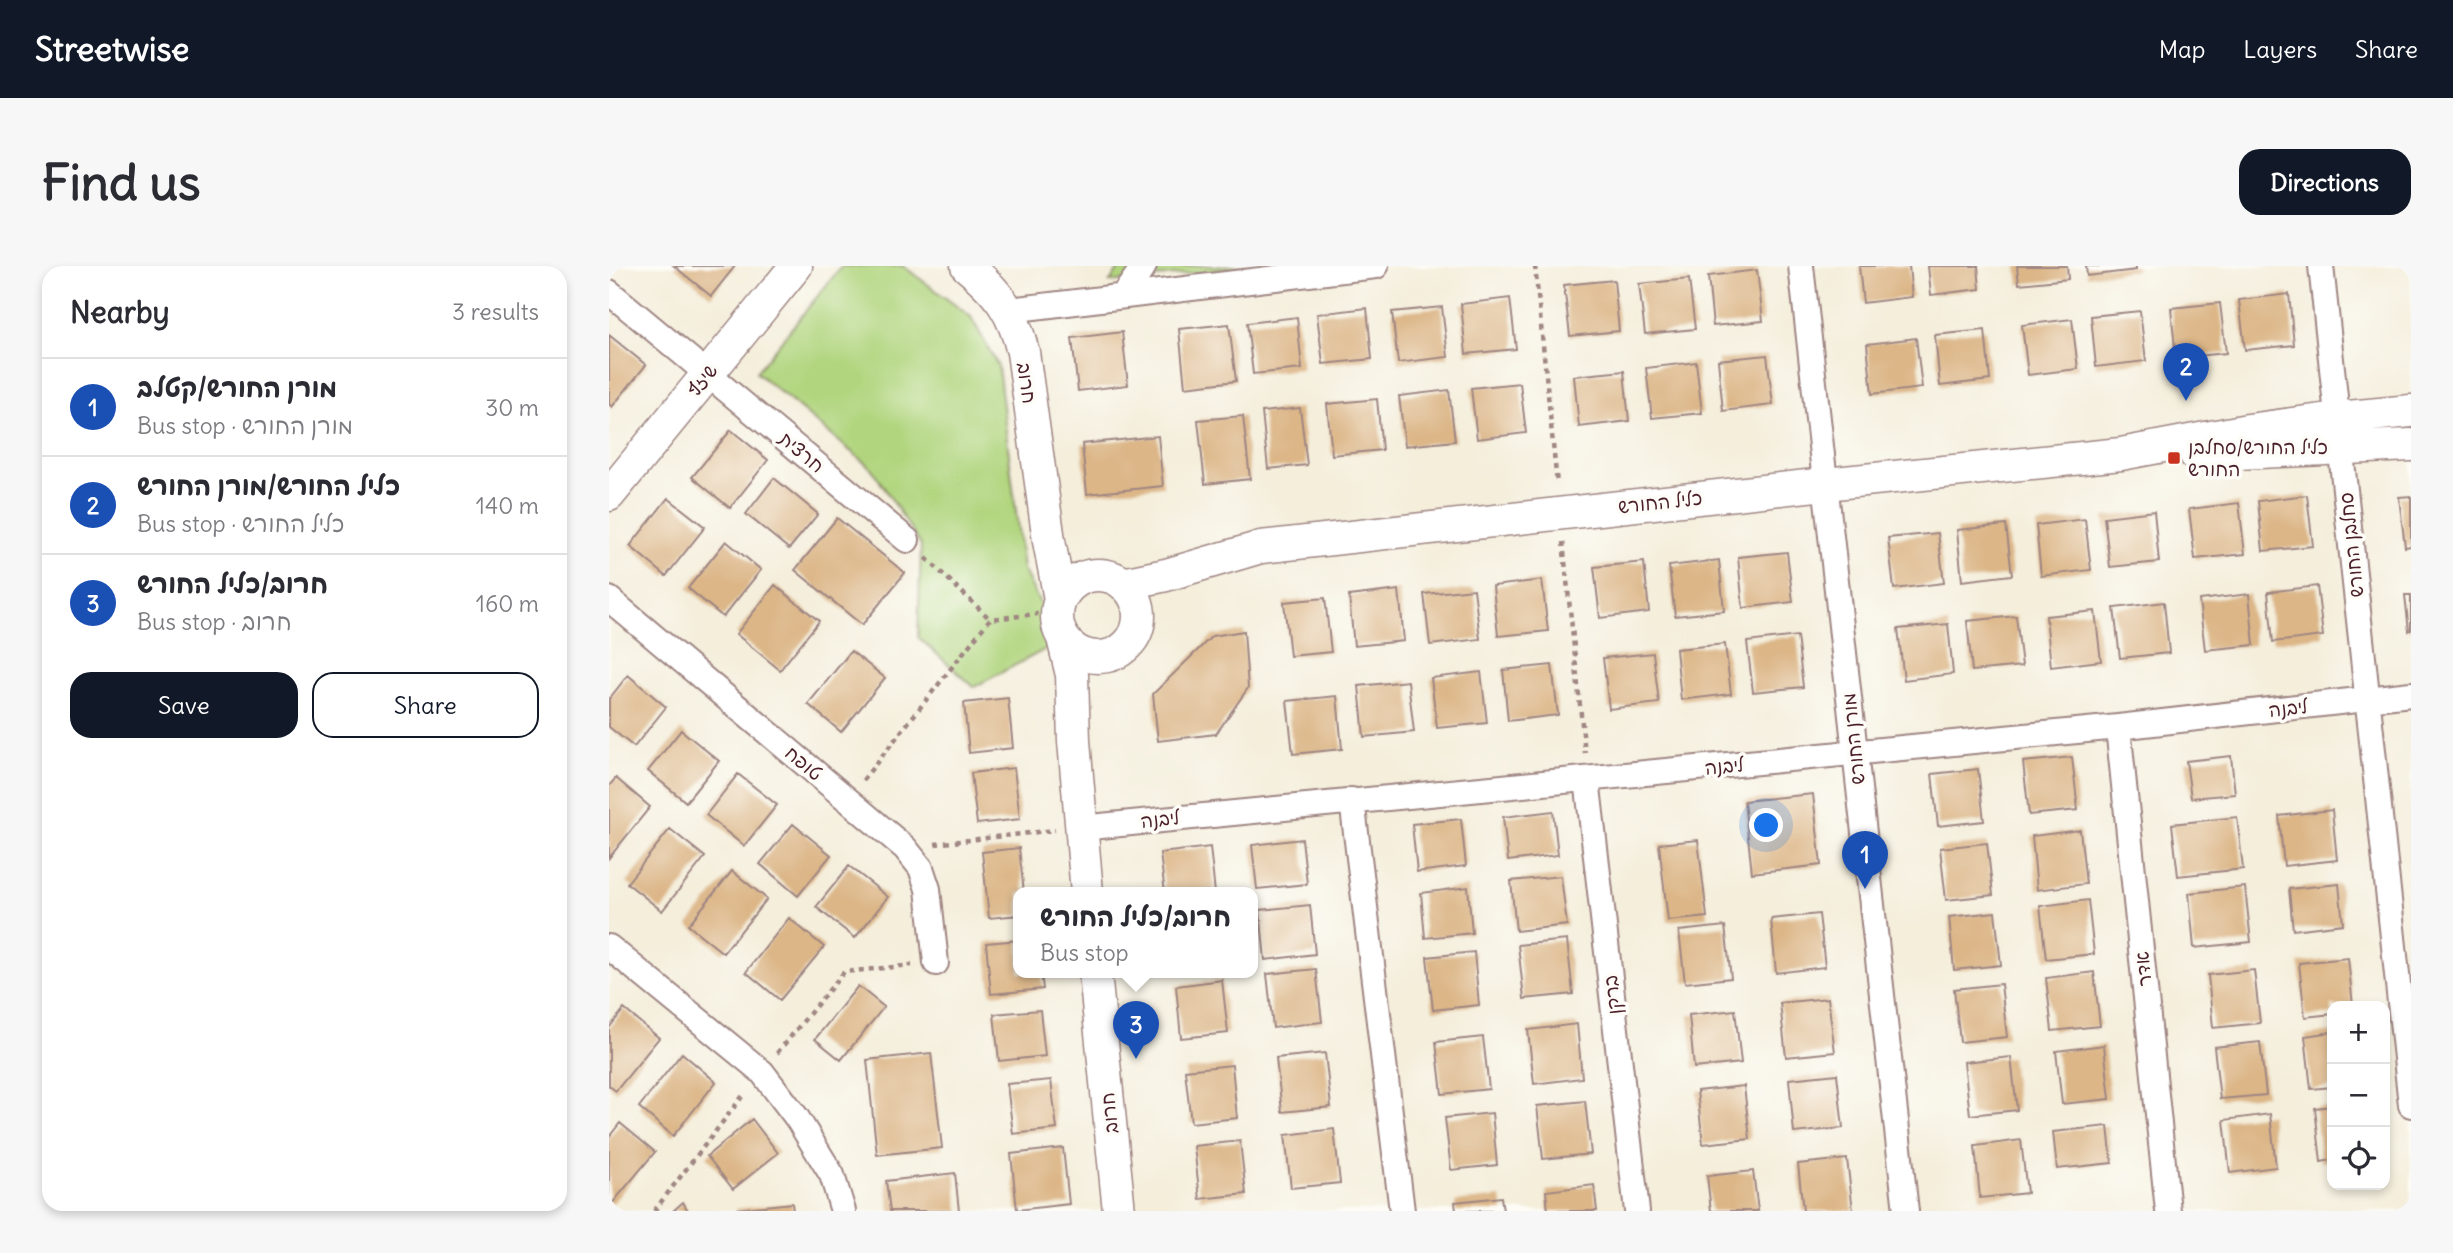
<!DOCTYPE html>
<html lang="en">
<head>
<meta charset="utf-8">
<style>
  body { margin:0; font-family:Delius,"Playpen Sans Hebrew",sans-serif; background:#f7f7f7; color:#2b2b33 }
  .controls { position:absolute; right:21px; bottom:21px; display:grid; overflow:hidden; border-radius:14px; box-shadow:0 4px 10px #0003 }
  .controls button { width:63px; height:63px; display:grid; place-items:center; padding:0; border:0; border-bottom:2px solid #e1e1e2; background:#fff; color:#2b2b33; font:35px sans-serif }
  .you { position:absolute; left:1158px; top:560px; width:24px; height:24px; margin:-18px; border:5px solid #fff; border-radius:50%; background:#1a73e8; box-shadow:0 0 0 10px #1a73e833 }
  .badge { display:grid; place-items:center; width:46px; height:46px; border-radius:50%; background:#111827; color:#fff; font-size:23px; font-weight:700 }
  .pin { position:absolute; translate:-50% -58px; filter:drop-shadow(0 2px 4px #0008) }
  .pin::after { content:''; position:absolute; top:37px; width:24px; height:21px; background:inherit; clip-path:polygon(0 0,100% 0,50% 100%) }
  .popup { position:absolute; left:404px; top:621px; width:245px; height:91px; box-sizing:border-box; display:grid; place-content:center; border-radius:14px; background:#fff; filter:drop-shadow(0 2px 5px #0005); font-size:23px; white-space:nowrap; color:#7c7c81 }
  .popup b { font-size:26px; color:#2b2b33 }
  .popup::after { content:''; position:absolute; left:50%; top:100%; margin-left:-14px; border:14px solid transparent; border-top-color:#fff }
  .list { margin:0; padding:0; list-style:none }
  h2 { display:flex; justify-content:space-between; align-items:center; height:91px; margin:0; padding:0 28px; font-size:30px }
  h2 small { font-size:23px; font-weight:400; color:#7c7c81 }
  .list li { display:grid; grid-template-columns:46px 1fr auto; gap:21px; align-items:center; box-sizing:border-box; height:98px; padding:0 28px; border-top:2px solid #e1e1e2 }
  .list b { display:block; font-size:26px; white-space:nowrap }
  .list p { margin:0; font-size:23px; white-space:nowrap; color:#7c7c81 }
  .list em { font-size:23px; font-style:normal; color:#7c7c81 }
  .actions { display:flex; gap:14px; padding:21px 28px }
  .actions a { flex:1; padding:16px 0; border:2px solid #111827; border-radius:21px; text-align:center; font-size:24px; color:#111827 }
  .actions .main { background:#111827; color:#fff }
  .icon { flex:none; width:38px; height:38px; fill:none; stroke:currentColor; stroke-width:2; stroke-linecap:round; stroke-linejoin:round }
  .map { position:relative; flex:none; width:1802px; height:945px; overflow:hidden; border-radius:21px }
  header { display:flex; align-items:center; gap:42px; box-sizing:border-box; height:98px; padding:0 35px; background:#111827; color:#fff }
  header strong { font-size:33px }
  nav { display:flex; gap:38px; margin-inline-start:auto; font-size:24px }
  .intro { display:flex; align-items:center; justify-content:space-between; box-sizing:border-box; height:168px; padding:0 42px }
  h1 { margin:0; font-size:49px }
  .button { padding:18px 32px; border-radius:21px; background:#111827; color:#fff; font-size:24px; font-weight:700 }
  main { display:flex; gap:42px; padding:0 42px }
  aside { flex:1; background:#fff; border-radius:21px; box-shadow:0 4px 10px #0003 }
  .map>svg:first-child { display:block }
  .green { fill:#b0d57e; stroke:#7d7a54; stroke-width:2 }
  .building { fill:#dcb687 }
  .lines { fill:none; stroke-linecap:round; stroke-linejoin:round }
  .minor-casing { stroke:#9f8683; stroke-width:28 }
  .tertiary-casing { stroke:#9f8683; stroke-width:35 }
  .path { stroke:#9f8683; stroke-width:4.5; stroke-dasharray:5 5; stroke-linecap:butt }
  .minor { stroke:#fff; stroke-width:24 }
  .tertiary { stroke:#fff; stroke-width:32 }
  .poi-dot { fill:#c8321e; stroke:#fdfcf7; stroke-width:2.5 }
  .labels { text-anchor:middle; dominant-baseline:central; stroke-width:7; stroke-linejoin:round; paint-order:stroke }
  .street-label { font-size:19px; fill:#4a1f2b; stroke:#fdfcf7 }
  .poi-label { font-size:19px; fill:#4a1f2b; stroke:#fdfcf7; text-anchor:start }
</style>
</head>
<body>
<header>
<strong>Streetwise</strong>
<nav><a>Map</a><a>Layers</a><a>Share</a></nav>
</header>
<div class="intro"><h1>Find us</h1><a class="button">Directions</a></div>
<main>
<aside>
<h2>Nearby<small>3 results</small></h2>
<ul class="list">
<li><span class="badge" style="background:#1a4fb4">1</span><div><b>מורן החורש/קטלב</b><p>Bus stop · מורן החורש</p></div><em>30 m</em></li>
<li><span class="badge" style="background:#1a4fb4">2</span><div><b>כליל החורש/מורן החורש</b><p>Bus stop · כליל החורש</p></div><em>140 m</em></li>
<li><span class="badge" style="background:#1a4fb4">3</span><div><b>חרוב/כליל החורש</b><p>Bus stop · חרוב</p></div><em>160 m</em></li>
</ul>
<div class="actions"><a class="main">Save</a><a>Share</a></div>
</aside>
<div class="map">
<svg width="1802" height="945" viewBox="0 0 1802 945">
  <rect width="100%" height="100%" fill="#fdfcf7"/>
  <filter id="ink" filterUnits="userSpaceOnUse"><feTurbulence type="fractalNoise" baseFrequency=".0143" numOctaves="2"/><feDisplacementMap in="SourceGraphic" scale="14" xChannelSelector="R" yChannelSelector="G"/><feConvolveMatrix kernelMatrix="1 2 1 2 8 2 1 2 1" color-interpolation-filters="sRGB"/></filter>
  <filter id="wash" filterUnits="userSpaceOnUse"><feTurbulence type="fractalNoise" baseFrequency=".00686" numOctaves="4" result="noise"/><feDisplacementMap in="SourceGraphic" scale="28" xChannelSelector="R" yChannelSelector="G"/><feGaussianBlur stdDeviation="1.57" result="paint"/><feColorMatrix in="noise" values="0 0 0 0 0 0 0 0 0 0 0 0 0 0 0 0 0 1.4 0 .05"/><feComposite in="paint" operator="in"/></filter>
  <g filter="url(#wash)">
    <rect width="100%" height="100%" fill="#f4eedb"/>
    <path class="green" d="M233,0H294L362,51L389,100L414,303L450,376L365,421L309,371L312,279L263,203L147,106Z
      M512,0H651L501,16Z"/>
    <g id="blocks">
      <path class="building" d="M65,0H126L102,30Z
        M1250,0H1300L1303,31L1254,37Z
        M1319,0H1369L1371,23L1322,29Z
        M1408,0H1458L1459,13L1410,18Z
        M1477,0H1527V4L1478,10Z
        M1148,4L1154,55L1104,60L1099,10Z
        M1080,13L1086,63L1036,68L1030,18Z
        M1005,14L1010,65L961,70L955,19Z
        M1680,28L1685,79L1636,84L1630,34Z
        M901,32L907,83L857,88L852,38Z
        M1611,37L1617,87L1567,92L1562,42Z
        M833,41L839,91L789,97L783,46Z
        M758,42L763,93L714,98L708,48Z
        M1531,45L1537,95L1487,101L1482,50Z
        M688,51L693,103L644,108L638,57Z
        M1463,53L1469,103L1419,109L1413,59Z
        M620,58L627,115L576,121L570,63Z
        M1376,64L1381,114L1331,120L1326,69Z
        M513,66L519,119L469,125L463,72Z
        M0,69L37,99L3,141L0,138Z
        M1307,72L1313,122L1263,128L1258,78Z
        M1158,89L1164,139L1114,145L1109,94Z
        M1087,96L1093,147L1043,152L1037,102Z
        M1015,105L1020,155L970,161L965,110Z
        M911,117L917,167L868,173L862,122Z
        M840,124L846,175L796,180L790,130Z
        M768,133L773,184L723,189L718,138Z
        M691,142L698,199L659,203L653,146Z
        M634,150L641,213L596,218L589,154Z
        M122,164L159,194L121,242L83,211Z
        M549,170L554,220L478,228L473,178Z
        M165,212L209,248L180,283L137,248Z
        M1698,229L1704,280L1654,285L1649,235Z
        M1802,230V280L1796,281L1790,231Z
        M59,232L96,261L57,310L21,280Z
        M1630,237L1636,288L1586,293L1580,243Z
        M1545,245L1550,296L1501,301L1495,251Z
        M228,252L296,307L253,359L186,304Z
        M1476,253L1482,304L1432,310L1427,259Z
        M1397,259L1403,309L1353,315L1348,264Z
        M1329,267L1335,317L1285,323L1279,272Z
        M117,275L152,304L114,351L79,322Z
        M1178,286L1184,336L1134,342L1129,291Z
        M1110,294L1115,345L1066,350L1060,300Z
        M1035,296L1040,346L991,352L985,301Z
        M933,314L939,365L889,370L884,320Z
        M166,319L210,355L171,404L127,368Z
        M1708,320L1714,370L1664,376L1659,326Z
        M865,323L871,373L821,379L815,328Z
        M790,324L795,375L745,380L740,330Z
        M1640,328L1645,379L1596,384L1590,334Z
        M1796,329H1802V364L1800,365Z
        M716,332L722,386L681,390L675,336Z
        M1555,336L1560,387L1511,392L1505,342Z
        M1486,345L1492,395L1442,401L1437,350Z
        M1407,350L1413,400L1363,405L1358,355Z
        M1339,358L1344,408L1295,414L1289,363Z
        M635,365L639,422L607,468L549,475L544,428L603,370Z
        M1188,370L1194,421L1144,426L1138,376Z
        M1116,378L1122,428L1072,434L1067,383Z
        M242,385L276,412L232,466L199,438Z
        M1044,387L1050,437L1000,443L994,392Z
        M943,399L949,449L899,455L894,404Z
        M872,406L878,457L828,462L822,412Z
        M19,409L57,441L25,481L0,461V433Z
        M799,415L805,466L755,471L750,420Z
        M728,430L733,483L684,488L678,435Z
        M399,432L404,482L360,487L355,437Z
        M72,464L110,495L77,536L39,505Z
        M1622,490L1626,528L1582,532L1577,495Z
        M1463,491L1469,544L1420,549L1414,496Z
        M405,502L411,553L368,558L362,507Z
        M1369,503L1375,555L1329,560L1323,508Z
        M129,508L168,539L135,580L97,549Z
        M7,512L41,541L0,592V520Z
        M1204,528L1212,599L1143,607L1135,535Z
        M1723,544L1728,594L1675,600L1670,550Z
        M944,545L949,589L899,595L894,551Z
        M1628,551L1634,603L1569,610L1563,558Z
        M852,553L857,600L808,606L803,558Z
        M184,558L222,589L189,630L151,598Z
        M61,563L96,591L53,645L18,617Z
        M1471,564L1477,618L1428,624L1423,570Z
        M693,573L698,618L648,623L643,579Z
        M1089,574L1098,651L1059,655L1050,578Z
        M1378,577L1384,629L1337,634L1331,582Z
        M601,581L606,627H556L551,587Z
        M410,582L415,627H410V649L380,652L373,586Z
        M240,600L279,631L246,672L207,641Z
        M123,605L158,633L114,687L79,659Z
        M952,610L958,659L907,665L902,615Z
        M1730,618L1734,658L1684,664L1680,623Z
        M859,621L863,667L816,672L812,627Z
        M1636,621L1642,676L1585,682L1580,627Z
        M1479,634L1485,688L1437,693L1431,640Z
        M701,639L706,688L656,694L651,644Z
        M1386,646L1392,699L1345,704L1340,651Z
        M1210,648L1216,701L1167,707L1162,653Z
        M180,652L215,681L171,734L137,706Z
        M1116,660L1122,712L1076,717L1070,665Z
        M410,674V707H432L434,723L382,728L377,677Z
        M958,674L964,728L915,733L909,679Z
        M865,686L870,739L824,744L818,691Z
        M1739,692L1744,740H1723V748L1696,751L1690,697Z
        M707,703L713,756L664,762L658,708Z
        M1645,704L1651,757L1604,762L1599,709Z
        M1485,706L1491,760L1443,765L1437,712Z
        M613,714L619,767L572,772L567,720Z
        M1392,718L1398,771L1351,776L1345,723Z
        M249,720L275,741L232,794L206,773Z
        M1219,732L1226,786L1177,791L1171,737Z
        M15,743L50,772L7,825L0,820V762Z
        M431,744L436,790L390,795L385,748Z
        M1126,744L1132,797L1085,802L1080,749Z
        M968,758L973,812L925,818L919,764Z
        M1723,766V821L1702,823L1696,770Z
        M874,771L880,823L833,828L827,776Z
        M1651,776L1657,829L1611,833L1605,781Z
        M1495,779L1501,833L1453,838L1447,785Z
        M73,787L107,816L64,870L30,841Z
        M322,787L333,882L268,889L258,794Z
        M716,787L722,841L673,846L667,792Z
        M1402,791L1408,844L1361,849L1355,796Z
        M623,799L628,852L582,857L576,804Z
        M1228,808L1234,862L1185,867L1180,813Z
        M442,814L448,863L404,868L398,818Z
        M1135,820L1141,873L1094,878L1088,825Z
        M976,835L982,888L934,893L928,840Z
        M1723,840V894L1712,896L1706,842Z
        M883,847L888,899L842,904L836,852Z
        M1661,848L1667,901L1621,907L1615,854Z
        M143,853L169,887L124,923L98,890Z
        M11,857L46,886L2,939L0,937V871Z
        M1499,860L1503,897L1448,903L1444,866Z
        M725,863L731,917L682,922L676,869Z
        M1412,874L1418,927L1371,932L1366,880Z
        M631,875L637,928L591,933L585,880Z
        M454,882L460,938L408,944L402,888Z
        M1238,893L1244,945H1194L1189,898Z
        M1144,905L1149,945H1102L1098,910Z
        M346,907L350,945H281L277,915Z
        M985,919L988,945H939L937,925Z
        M892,931L894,945H847L846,936Z
        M74,936L79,945H64Z
        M183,937L184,945H127V943Z"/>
    </g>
  </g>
  <g filter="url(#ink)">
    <use href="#blocks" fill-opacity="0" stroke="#9f8683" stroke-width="2"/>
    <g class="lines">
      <g class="minor-casing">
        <path id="minor" d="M1192,0L1297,945
          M1712,0L1802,839
          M0,26L298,274
          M514,30L535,0
          M400,44L767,0
          M0,333L296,582L312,602L319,623L327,697
          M1509,461L1559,945
          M978,513L1028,945
          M743,534L793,945
          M471,562L1509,461L1802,428
          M0,681L153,806L188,852L223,909L234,945"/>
      </g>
      <g class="tertiary-casing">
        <path id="tertiary" d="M358,0C390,27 404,45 414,86L440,275L451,333
          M1587,189L1802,179
          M0,229L187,0
          M448 350a41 41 0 1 1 82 0a41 41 0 1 1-82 0Z
          M514,318L557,309L652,281L1216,218L1512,188L1639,164L1728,152L1802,145
          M454,372L463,409L465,475L478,627
          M486,707L510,945"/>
      </g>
      <path class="path" d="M926,0L948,218
        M954,276L976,487
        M317,292L381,353
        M254,514L381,353L429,348
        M326,578L446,564
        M168,787L235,706L303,699
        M45,945L136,827"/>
      <use href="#minor" class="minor"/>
      <use href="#tertiary" class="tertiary"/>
    </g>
  </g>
  <rect class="poi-dot" x="1558" y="185" width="14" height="14" rx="3.5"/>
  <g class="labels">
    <g class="street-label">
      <text transform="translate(93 114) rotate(-51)">שיזף</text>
      <text transform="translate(418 117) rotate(82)">חרוב</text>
      <text transform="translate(193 186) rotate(40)">חרצית</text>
      <text transform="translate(1051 236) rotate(-6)">כליל החורש</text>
      <text transform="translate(1742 279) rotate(-96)">סחלבן החורש</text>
      <text transform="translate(1679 442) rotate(-6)">ליבנה</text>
      <text transform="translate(1244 473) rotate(-96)">מורן החורש</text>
      <text transform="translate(195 497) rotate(40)">טופח</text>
      <text transform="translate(1115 500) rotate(-5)">ליבנה</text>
      <text transform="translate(551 553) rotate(-6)">ליבנה</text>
      <text transform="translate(1534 703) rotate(-96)">אדר</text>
      <text transform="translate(1003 729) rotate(-97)">ברקן</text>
      <text transform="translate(500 847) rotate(-96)">חרוב</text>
    </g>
    <g class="poi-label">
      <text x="1579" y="181">כליל החורש/סחלבן<tspan x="1579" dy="22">החורש</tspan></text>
    </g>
  </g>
</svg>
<div class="controls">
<button>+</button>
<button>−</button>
<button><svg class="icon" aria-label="locate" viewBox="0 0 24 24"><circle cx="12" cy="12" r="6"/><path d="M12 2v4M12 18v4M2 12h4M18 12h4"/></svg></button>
</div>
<div class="you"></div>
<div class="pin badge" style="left:1256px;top:623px;background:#1a4fb4">1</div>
<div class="pin badge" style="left:1577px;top:135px;background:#1a4fb4">2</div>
<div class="pin badge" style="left:527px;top:793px;background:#1a4fb4">3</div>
<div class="popup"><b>חרוב/כליל החורש</b>Bus stop</div>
</div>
</main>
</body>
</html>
